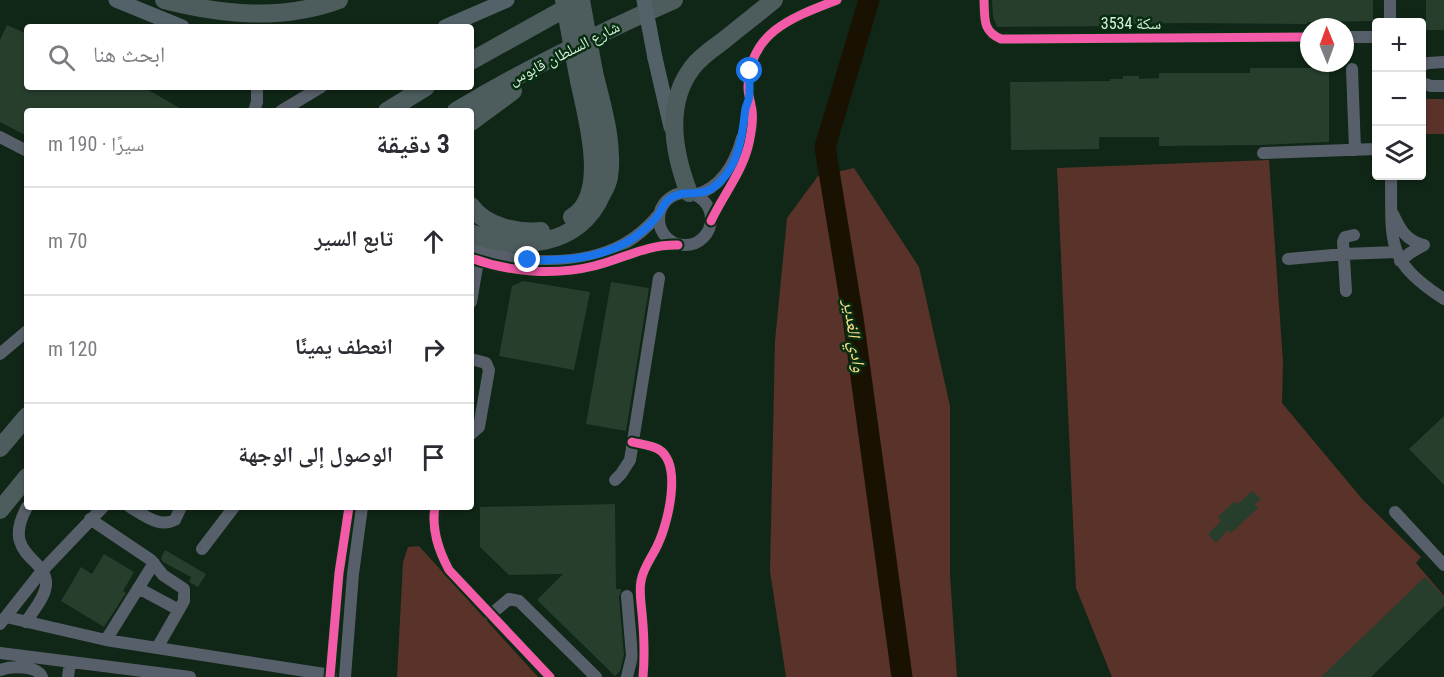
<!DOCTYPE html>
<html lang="ar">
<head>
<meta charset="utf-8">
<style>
  body { margin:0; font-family:"Roboto Condensed","Noto Naskh Arabic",sans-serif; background:#f2f2f3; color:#2b2b33; direction:rtl }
  .controls { position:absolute; right:18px; top:18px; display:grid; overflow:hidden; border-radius:6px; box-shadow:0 2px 4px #0004 }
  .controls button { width:54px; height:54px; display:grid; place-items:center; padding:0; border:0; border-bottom:2px solid #e1e1e2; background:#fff; color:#2b2b33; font:30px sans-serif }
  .compass { position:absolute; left:1300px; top:18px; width:54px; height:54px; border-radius:50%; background:#fff; box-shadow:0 2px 4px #0004; rotate:359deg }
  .stop { position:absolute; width:18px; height:18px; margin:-14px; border:4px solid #1a73e8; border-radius:50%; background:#fff }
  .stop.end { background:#1a73e8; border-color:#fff; box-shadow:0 2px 6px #0008 }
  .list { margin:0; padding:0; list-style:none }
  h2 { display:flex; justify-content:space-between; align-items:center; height:78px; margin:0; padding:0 24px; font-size:26px }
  h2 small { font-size:20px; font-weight:400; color:#7c7c81 }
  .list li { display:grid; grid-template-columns:39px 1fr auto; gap:18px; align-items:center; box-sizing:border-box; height:108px; padding:0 24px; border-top:2px solid #e1e1e2 }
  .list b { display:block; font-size:22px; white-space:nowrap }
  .list em { font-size:20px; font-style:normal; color:#7c7c81 }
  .icon { flex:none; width:33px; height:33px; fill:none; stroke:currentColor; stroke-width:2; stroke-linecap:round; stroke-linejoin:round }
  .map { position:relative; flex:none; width:1444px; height:677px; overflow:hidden; direction:ltr }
  .search { position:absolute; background:#fff; box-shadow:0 2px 4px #0004; left:24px; top:24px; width:450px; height:66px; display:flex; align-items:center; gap:15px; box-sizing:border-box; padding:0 21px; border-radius:6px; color:#7c7c81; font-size:22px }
  .panel { position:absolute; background:#fff; box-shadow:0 2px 4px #0004; left:24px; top:108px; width:450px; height:402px; border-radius:6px; direction:rtl }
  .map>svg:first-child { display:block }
  .green { fill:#59322a }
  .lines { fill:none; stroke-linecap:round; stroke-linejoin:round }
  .river { stroke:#191202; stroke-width:21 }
  .building { fill:#273e2d }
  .minor { stroke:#575f6a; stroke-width:12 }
  .major { stroke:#536168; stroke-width:15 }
  .highway { stroke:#4d5c5d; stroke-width:18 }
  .major-bridge { stroke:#536168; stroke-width:15 }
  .highway-bridge { stroke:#4d5c5d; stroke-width:18 }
  .cycleway-casing { stroke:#082e12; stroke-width:13 }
  .cycleway { stroke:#f35aa7; stroke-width:9 }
  .route { stroke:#1a73e8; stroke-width:8 }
  .labels { text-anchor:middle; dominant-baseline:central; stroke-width:5; stroke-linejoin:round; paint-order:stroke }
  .street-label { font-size:16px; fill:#dcf1de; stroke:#082e12 }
  .water-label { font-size:18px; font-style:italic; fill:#fbda86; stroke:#082e12 }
</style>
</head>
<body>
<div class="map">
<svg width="1444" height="677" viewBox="0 0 1444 677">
  <rect width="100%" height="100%" fill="#102616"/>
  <path class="green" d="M1422,99H1444V134H1422Z
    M1269,160L1283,362L1282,403L1363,500L1421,557L1416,563L1444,596V606L1363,677H1112L1076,588L1057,168Z
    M854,168L919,267L950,406V575L957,677H786L770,571L775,341L787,218L818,176Z
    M419,546L538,677H397L403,562L408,547Z"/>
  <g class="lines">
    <path class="river" d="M869,0L825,147L853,318L902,677"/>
  </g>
  <path class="building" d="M992,0H1373V21L1307,22V24L1186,23L1133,24V26L997,27L993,17Z
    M1426,0H1444V30H1426Z
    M7,25L27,34V87H143L185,111H27V136L0,122V40Z
    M1250,68H1329V142L1260,145L1159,146V137H1099V149L1011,150L1010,82L1110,81V79H1123V76H1139V79L1159,78V73H1250Z
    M523,281L590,292L574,370L499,356L512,286Z
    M611,282L649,288L626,431L586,424Z
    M1444,416V485L1409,449Z
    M1252,491L1261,499L1255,504L1258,508L1231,533L1228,530L1216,543L1208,534L1221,521L1218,517L1235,501L1238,504Z
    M615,504L616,589H621V591L619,597L624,655L620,671L615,676L537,600L563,574L509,575L480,547V507Z
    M165,550L206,574L198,587L189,582L191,577L163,562L161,558Z
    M104,554L134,572L123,591L126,593L104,627L61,601L81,567L92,574Z
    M1425,577L1444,597V606L1371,677H1321Z"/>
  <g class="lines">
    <path class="minor" d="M984,0C985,18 982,31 1001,39L1309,37
      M1390,22V0
      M1345,37H1376
      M1422,65L1428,63L1444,62
      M1352,69L1355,150
      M1422,83L1431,86H1444
      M254,111L257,102V87
      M281,111L321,87
      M0,137L27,151
      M1263,153L1376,149
      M1391,176C1392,242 1384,260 1444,299
      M659 219a26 26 0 1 1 52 0a26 26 0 1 1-52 0Z
      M695,195C722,187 735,164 742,138
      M1393,214C1400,230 1407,241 1424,245
      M711,221C724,193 745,169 750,138C752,128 754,115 751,105C750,99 748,94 748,87C749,32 793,17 837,0
      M471,247C517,265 580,268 624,244C638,236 649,226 659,214
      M471,258C509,272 554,276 594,266C623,259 647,244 678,245
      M1288,259L1344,254L1396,252
      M1400,261L1410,253L1424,245
      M1346,291L1343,242L1345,237L1354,235
      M471,302L478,261
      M0,354L27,331
      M471,359L486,363L489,370L479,427L471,434
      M632,442C640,444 651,445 658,449C683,463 668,523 658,544C653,556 643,567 641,581C639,591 641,602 642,613C644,634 645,655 643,677
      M615,480L621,474L630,460L659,278
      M130,507C144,515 159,528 175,520L181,507
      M435,507C431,530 439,551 449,570L550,677
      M1395,512L1444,565
      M90,519L151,560L163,575L184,589V601L157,648
      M202,549L234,507
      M138,588L179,610
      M490,615L509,599L519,601L596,677
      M6,617L106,640L331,675
      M26,622C32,612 45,598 46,585C48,557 0,556 27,507
      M0,624L41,572L103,507
      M106,640L154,563
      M0,653L190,677
      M0,670C11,666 37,665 42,677
      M68,677L70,662
      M330,677L339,573L349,507
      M345,677L353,574L362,507
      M627,677L632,656L627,596"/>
    <path class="major" d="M116,0L182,27
      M445,27L507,0
      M655,58L671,127"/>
    <path class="highway" d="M164,0C223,15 281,21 339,0
      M471,61L577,2
      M387,111L426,87
      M456,111C526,69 599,33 674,0
      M471,122L513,91
      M689,193C674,154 664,105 692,68C700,57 712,49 723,41C740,27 757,14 774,0
      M471,206C486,227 517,233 541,231
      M572,217C610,195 586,115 579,81
      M471,233C517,253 581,246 602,194C605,189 608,183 609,177C614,142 602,106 594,72
      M0,448L27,416
      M0,510L27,477"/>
    <path class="major-bridge" d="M644,0L655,58"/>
    <path class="highway-bridge" d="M564,0L579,81
      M581,0L594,72"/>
    <g class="cycleway-casing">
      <path id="cycleway" d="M984,0C985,18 982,31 1001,39L1309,37
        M711,221C724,193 745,169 750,138C752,128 754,115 751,105C750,99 748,94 748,87C749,32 793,17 837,0
        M471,258C509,272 554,276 594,266C623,259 647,244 678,245
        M632,442C640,444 651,445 658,449C683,463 668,523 658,544C653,556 643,567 641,581C639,591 641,602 642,613C644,634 645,655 643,677
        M435,507C431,530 439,551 449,570L550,677
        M330,677L339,573L349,507"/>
    </g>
    <use href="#cycleway" class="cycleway"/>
  </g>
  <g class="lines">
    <path class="route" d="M528,260C569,261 614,258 646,228C650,224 655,220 658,215C662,210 663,204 668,200C682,188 695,198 711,189C737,172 742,140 745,112C745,107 748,103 749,98C750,89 749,80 750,71"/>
  </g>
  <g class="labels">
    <g class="street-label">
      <text x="1131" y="23">سكة 3534</text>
      <text transform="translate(564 53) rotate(-27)">شارع السلطان قابوس</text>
    </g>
    <g class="water-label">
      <text transform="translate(855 336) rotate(82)">وادي الغدير</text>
    </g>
  </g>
</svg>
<div class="controls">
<button>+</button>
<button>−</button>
<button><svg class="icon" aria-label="layers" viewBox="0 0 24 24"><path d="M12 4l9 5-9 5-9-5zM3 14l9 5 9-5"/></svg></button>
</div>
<svg class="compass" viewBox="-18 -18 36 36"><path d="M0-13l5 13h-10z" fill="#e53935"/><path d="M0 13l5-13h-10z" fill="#7c7c81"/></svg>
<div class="stop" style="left:750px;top:71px"></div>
<div class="stop end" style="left:528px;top:260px"></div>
<div class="search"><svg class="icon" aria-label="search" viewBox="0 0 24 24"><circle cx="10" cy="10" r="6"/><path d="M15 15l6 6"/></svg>ابحث هنا</div>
<section class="panel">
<h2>3 دقيقة<small>سيرًا · 190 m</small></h2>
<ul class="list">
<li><svg class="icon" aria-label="ahead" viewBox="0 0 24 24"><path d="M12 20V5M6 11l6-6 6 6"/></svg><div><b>تابع السير</b></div><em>70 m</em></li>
<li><svg class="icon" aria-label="right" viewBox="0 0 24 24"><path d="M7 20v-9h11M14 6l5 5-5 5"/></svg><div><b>انعطف يمينًا</b></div><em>120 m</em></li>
<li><svg class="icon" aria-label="arrive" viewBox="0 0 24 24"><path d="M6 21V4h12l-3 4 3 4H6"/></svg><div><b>الوصول إلى الوجهة</b></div></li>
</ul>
</section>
</div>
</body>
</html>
